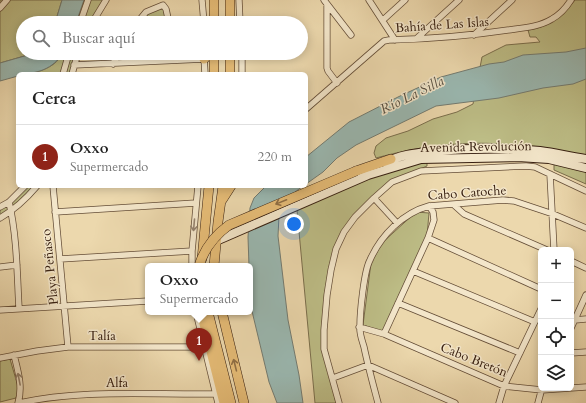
<!DOCTYPE html>
<html lang="es">
<head>
<meta charset="utf-8">
<style>
  body { margin:0; font-family:Cardo,serif; background:#f2f2f2; color:#222 }
  .controls { position:absolute; right:12px; bottom:12px; display:grid; overflow:hidden; border-radius:6px; box-shadow:0 2px 10px #0003 }
  .controls button { width:36px; height:36px; display:grid; place-items:center; padding:0; border:0; border-bottom:1px solid #e0e0e0; background:#fff; color:#222; font:20px sans-serif }
  .you { position:absolute; left:294px; top:224px; width:14px; height:14px; margin:-10px; border:3px solid #fff; border-radius:50%; background:#1a73e8; box-shadow:0 0 0 6px #1a73e833 }
  .badge { display:grid; place-items:center; width:26px; height:26px; border-radius:50%; background:#8f2418; color:#fff; font-size:13px; font-weight:700 }
  .pin { position:absolute; translate:-50% -33px; filter:drop-shadow(0 1px 2px #0008) }
  .pin::after { content:''; position:absolute; top:21px; width:14px; height:12px; background:inherit; clip-path:polygon(0 0,100% 0,50% 100%) }
  .popup { position:absolute; left:145px; top:263px; width:108px; height:52px; box-sizing:border-box; display:grid; place-content:center; border-radius:6px; background:#fff; filter:drop-shadow(0 1px 3px #0005); font-size:13px; white-space:nowrap; color:#767676 }
  .popup b { font-size:15px; color:#222 }
  .popup::after { content:''; position:absolute; left:50%; top:100%; margin-left:-8px; border:8px solid transparent; border-top-color:#fff }
  .list { margin:0; padding:0; list-style:none }
  h2 { display:flex; justify-content:space-between; align-items:center; height:52px; margin:0; padding:0 16px; font-size:17px }
  h2 small { font-size:13px; font-weight:400; color:#767676 }
  .list li { display:grid; grid-template-columns:26px 1fr auto; gap:12px; align-items:center; box-sizing:border-box; height:64px; padding:0 16px; border-top:1px solid #e0e0e0 }
  .list b { display:block; font-size:15px; white-space:nowrap }
  .list p { margin:0; font-size:13px; white-space:nowrap; color:#767676 }
  .list em { font-size:13px; font-style:normal; color:#767676 }
  .icon { flex:none; width:22px; height:22px; fill:none; stroke:currentColor; stroke-width:2; stroke-linecap:round; stroke-linejoin:round }
  .map { position:relative; flex:none; width:586px; height:403px; overflow:hidden }
  .search { position:absolute; background:#fff; box-shadow:0 2px 10px #0003; left:16px; top:16px; width:292px; height:44px; display:flex; align-items:center; gap:10px; box-sizing:border-box; padding:0 14px; border-radius:22px; color:#767676; font-size:15px }
  .panel { position:absolute; background:#fff; box-shadow:0 2px 10px #0003; left:16px; top:72px; width:292px; height:116px; border-radius:6px }
  .map>svg:first-child { display:block }
  .green { fill:#bdbd86; stroke:#7a6e4c }
  .water { fill:#9ab8b1; stroke:#737b71 }
  .lines { fill:none; stroke-linecap:round; stroke-linejoin:round }
  .street-casing { stroke:#654e38; stroke-width:7 }
  .secondary-casing { stroke:#382011; stroke-width:10 }
  .primary-casing { stroke:#382011; stroke-width:10 }
  .street { stroke:#f3e6ca; stroke-width:5.5 }
  .secondary { stroke:#f3e6ca; stroke-width:8 }
  .primary { stroke:#e6bc76; stroke-width:9 }
  .primary-bridge-casing { stroke:#382011; stroke-width:10; stroke-linecap:butt }
  .primary-bridge { stroke:#e6bc76; stroke-width:9 }
  .oneway { stroke:#8f6e44 }
  .oneway2 { stroke:#96836e }
  .labels { text-anchor:middle; dominant-baseline:central; stroke-width:3; stroke-linejoin:round; paint-order:stroke }
  .street-label { font-size:13px; fill:#382011; stroke:#f3e6ca }
  .water-label { font-size:14px; font-style:italic; fill:#554e41; stroke:#f3e6ca }
</style>
</head>
<body>
<div class="map">
<svg width="586" height="403" viewBox="0 0 586 403">
  <rect width="100%" height="100%" fill="#ecd8ad"/>
  <filter id="stains"><feTurbulence type="fractalNoise" baseFrequency=".005" numOctaves="4"/><feColorMatrix values="0 0 0 0 .2 0 0 0 0 .09 0 0 0 0 .02 0 0 0 .5 -.17"/></filter>
  <radialGradient id="worn" r=".72"><stop offset=".6" stop-color="#630" stop-opacity="0"/><stop offset="1" stop-color="#630" stop-opacity=".3"/></radialGradient>
  <path class="green" d="M0,0H62L55,23H23V53H35L0,63Z
    M84,0H106L92,23H76Z
    M575,0H586V155C562,152 537,147 513,145C467,140 420,146 376,158L374,153L376,146L386,138L408,131L433,119L457,112L473,104L482,57L506,45L540,42L536,37H530L528,30C549,27 562,17 575,0Z
    M163,5L169,23H137L144,14Z
    M63,53H78L72,74H29C44,70 55,67 63,53Z
    M427,157V166L389,182L354,215L335,249L325,292L322,341L336,403H315L297,210L320,196Z
    M554,162L586,170V184L554,170Z
    M25,186H37L0,218V207Z
    M416,212L429,213L427,236L384,332L363,325L371,263L382,243Z
    M10,359L19,390L16,398L0,402V361Z"/>
  <path class="water" d="M62,0H84L76,23H55Z
    M586,48V79L573,84L543,88L499,98L436,106L356,145L337,158L323,172L306,184V157L349,122L398,97L441,77L489,64L504,62L523,55L566,52Z
    M35,53H63C53,69 37,74 18,74V76L0,81V63Z
    M266,186H303L295,192L285,204L279,216L278,236L288,320L299,375L303,403H277L269,382L251,307L250,295L248,237L250,208L254,198Z"/>
  <g class="lines">
    <g class="street-casing">
      <path id="street" d="M202,0L204,23
        M239,0L240,23
        M324,0L351,35
        M369,0L395,40
        M327,4V68L328,71L337,83
        M0,8L7,0
        M383,20L405,0
        M80,23L88,0
        M92,23L106,0
        M137,23L146,12L163,5L166,9L169,23
        M176,23L204,20
        M474,35L512,0
        M416,39L459,0
        M242,53V74
        M204,57L205,74
        M113,64L119,53
        M74,65L204,59
        M63,74L69,53
        M72,74L78,53
        M306,109L384,41L389,40C429,39 468,36 508,30C523,28 539,27 552,19C561,14 566,8 571,0
        M550,174L554,250
        M53,186L68,347
        M374,198L397,223
        M9,202C17,236 17,273 19,308
        M454,205L464,214L547,250
        M0,207L9,202L25,186
        M55,212L196,203
        M0,218C14,210 26,199 37,186
        M428,238L541,289
        M60,259L192,251
        M571,261L586,268
        M192,266V251L198,186
        M0,267L17,265
        M413,271L535,322
        M398,303L520,353
        M0,310L148,301
        M196,312L218,403
        M575,320L586,319
        M359,327L384,334L504,386L542,390L586,387
        M571,328L586,295
        M384,334L428,238L434,220L433,212L429,206
        M571,353L586,352
        M14,355C18,371 23,387 18,403
        M0,358L37,351L68,347H205
        M333,378L368,365L455,403
        M19,403C84,389 150,395 216,394
        M339,403L324,349V330L327,295L331,270L336,249L344,232L355,217L374,198L392,182L421,171L526,166L535,167L586,191
        M378,403C373,384 368,366 364,347C362,340 359,333 360,326C360,312 364,271 370,260C381,235 403,213 429,206L503,200L514,201L553,214L586,228
        M499,403L504,386L541,309
        M538,403L542,388"/>
    </g>
    <g class="secondary-casing">
      <path id="secondary" d="M386,163C400,154 419,153 436,151C471,148 506,148 540,151C556,153 571,157 586,159
        M216,241L368,175L421,159L518,157L549,159L586,168"/>
    </g>
    <g class="primary-casing">
      <path id="primary" d="M214,0V23
        M230,0V23
        M214,53V74
        M204,59L210,53
        M230,74V53
        M356,171L391,159
        M222,200L231,186
        M202,259L209,186
        M214,266L218,222L223,186
        M201,312L224,403
        M208,312L231,403
        M222,312L244,403"/>
    </g>
    <use href="#street" class="street"/>
    <use href="#secondary" class="secondary"/>
    <use href="#primary" class="primary"/>
    <g class="primary-bridge-casing">
      <path id="primary-bridge" d="M199,266C204,249 214,236 229,225L356,171"/>
    </g>
    <use href="#primary-bridge" class="primary-bridge"/>
  </g>
  <defs><path id="oneway-shaft" d="M-6 0H5M1.5-3L5.5 0L1.5 3" fill="none" stroke-width="1.6" stroke-linecap="round" stroke-linejoin="round"/></defs>
  <g class="oneway">
    <use href="#oneway-shaft" transform="translate(281 202) rotate(158)"/>
    <use href="#oneway-shaft" transform="translate(235 365) rotate(-104)"/>
  </g>
  <g class="oneway2">
    <use href="#oneway-shaft" transform="translate(194 225) rotate(95)"/>
    <use href="#oneway-shaft" transform="translate(19 379) rotate(-101)"/>
  </g>
  <g class="labels">
    <g class="street-label">
      <text transform="translate(442 25) rotate(-4)">Bahía de Las Islas</text>
      <text transform="translate(476 147) rotate(-1)">Avenida Revolución</text>
      <text transform="translate(467 193) rotate(-4)">Cabo Catoche</text>
      <text transform="translate(50 267) rotate(-96)">Playa Peñasco</text>
      <text x="102" y="336">Talía</text>
      <text transform="translate(474 360) rotate(22)">Cabo Bretón</text>
      <text x="117" y="383">Alfa</text>
    </g>
    <g class="water-label">
      <text transform="translate(412 95) rotate(-26)">Río La Silla</text>
    </g>
  </g>
  <rect width="100%" height="100%" filter="url(#stains)"/>
  <rect width="100%" height="100%" fill="url(#worn)"/>
</svg>
<div class="controls">
<button>+</button>
<button>−</button>
<button><svg class="icon" aria-label="locate" viewBox="0 0 24 24"><circle cx="12" cy="12" r="6"/><path d="M12 2v4M12 18v4M2 12h4M18 12h4"/></svg></button>
<button><svg class="icon" aria-label="layers" viewBox="0 0 24 24"><path d="M12 4l9 5-9 5-9-5zM3 14l9 5 9-5"/></svg></button>
</div>
<div class="you"></div>
<div class="pin badge" style="left:199px;top:361px">1</div>
<div class="popup"><b>Oxxo</b>Supermercado</div>
<div class="search"><svg class="icon" aria-label="search" viewBox="0 0 24 24"><circle cx="10" cy="10" r="6"/><path d="M15 15l6 6"/></svg>Buscar aquí</div>
<section class="panel">
<h2>Cerca<small></small></h2>
<ul class="list">
<li><span class="badge">1</span><div><b>Oxxo</b><p>Supermercado</p></div><em>220 m</em></li>
</ul>
</section>
</div>
</body>
</html>
